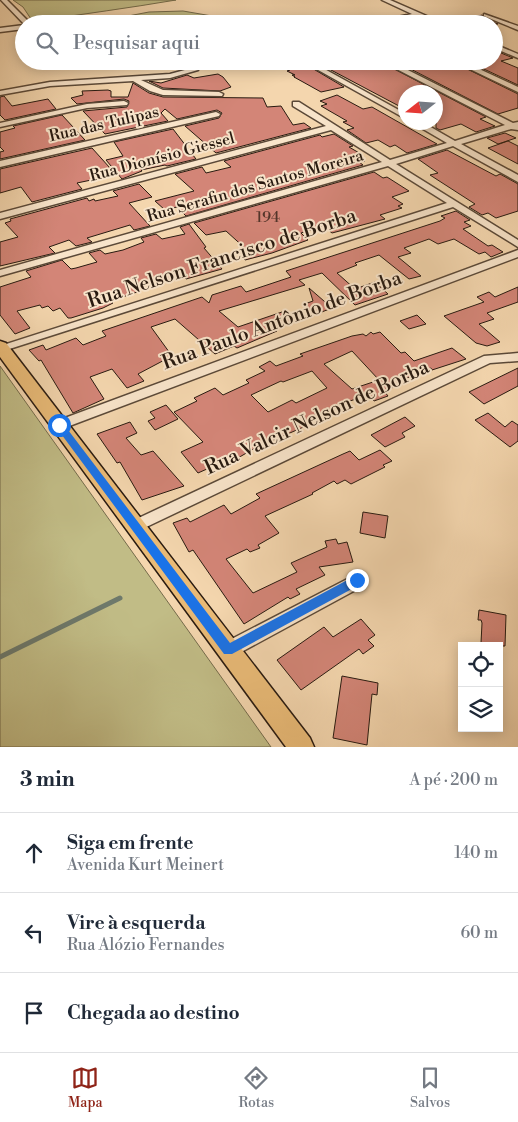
<!DOCTYPE html>
<html lang="pt">
<head>
<meta charset="utf-8">
<style>
  body { margin:0; font-family:"Libre Bodoni",serif; background:#f2f2f3; color:#1f2937 }
  .controls { position:absolute; right:15px; bottom:15px; display:grid; overflow:hidden; border-radius:0px; box-shadow:0 2px 12px #0003 }
  .controls button { width:45px; height:45px; display:grid; place-items:center; padding:0; border:0; border-bottom:1px solid #e0e1e3; background:#fff; color:#1f2937; font:25px sans-serif }
  .compass { position:absolute; left:398px; top:85px; width:45px; height:45px; border-radius:50%; background:#fff; box-shadow:0 2px 12px #0003; rotate:253deg }
  .stop { position:absolute; width:15px; height:15px; margin:-11px; border:4px solid #1a73e8; border-radius:50%; background:#fff }
  .stop.end { background:#1a73e8; border-color:#fff; box-shadow:0 1px 5px #0008 }
  .list { margin:0; padding:0; list-style:none }
  h2 { display:flex; justify-content:space-between; align-items:center; height:65px; margin:0; padding:0 20px; font-size:21px }
  h2 small { font-size:16px; font-weight:400; color:#747a83 }
  .list li { display:grid; grid-template-columns:32px 1fr auto; gap:15px; align-items:center; box-sizing:border-box; height:80px; padding:0 20px; border-top:1px solid #e0e1e3 }
  .list b { display:block; font-size:19px; white-space:nowrap }
  .list p { margin:0; font-size:16px; white-space:nowrap; color:#747a83 }
  .list em { font-size:16px; font-style:normal; color:#747a83 }
  .icon { flex:none; width:28px; height:28px; fill:none; stroke:currentColor; stroke-width:2; stroke-linecap:round; stroke-linejoin:round }
  .map { position:relative; flex:none; width:518px; height:747px; overflow:hidden }
  .search { position:absolute; background:#fff; box-shadow:0 2px 12px #0003; left:15px; right:15px; top:15px; height:55px; display:flex; align-items:center; gap:12px; box-sizing:border-box; padding:0 18px; border-radius:28px; color:#747a83; font-size:19px }
  .sheet { height:305px; background:#fff }
  nav { display:flex; justify-content:space-around; align-items:center; box-sizing:border-box; height:70px; border-top:1px solid #e0e1e3; background:#fff; font-size:14px; color:#747a83 }
  nav a { display:grid; justify-items:center; gap:2px }
  nav .on { color:#8f2418 }
  .map>svg:first-child { display:block }
  .green { fill:#c1bc86; stroke:#746b4b }
  .lines { fill:none; stroke-linecap:round; stroke-linejoin:round }
  .stream { stroke:#6e796b; stroke-width:5 }
  .building { fill:#d38577; stroke:#281a10; fill-rule:evenodd }
  .minor-casing { stroke:#5b4938; stroke-width:3 }
  .major-casing { stroke:#281a10; stroke-width:3 }
  .minor { fill:#f8e4ca; fill-rule:evenodd }
  .major { fill:#eabb77; fill-rule:evenodd }
  .route { fill:#1a73e8 }
  .labels { text-anchor:middle; dominant-baseline:central; stroke-width:4; stroke-linejoin:round; paint-order:stroke }
  .far-number-label { font-size:15px; fill:#53352a }
  .far-street-label { font-size:16px; fill:#281a10; stroke:#f8e4ca }
  .street-label { font-size:20px; fill:#281a10; stroke:#f8e4ca }
</style>
</head>
<body>
<div class="map">
<svg width="518" height="747" viewBox="0 0 518 747">
  <rect width="100%" height="100%" fill="#f4d6ae"/>
  <filter id="stains"><feTurbulence type="fractalNoise" baseFrequency=".004" numOctaves="4"/><feColorMatrix values="0 0 0 0 .2 0 0 0 0 .09 0 0 0 0 .02 0 0 0 .5 -.17"/></filter>
  <radialGradient id="worn" r=".72"><stop offset=".6" stop-color="#630" stop-opacity="0"/><stop offset="1" stop-color="#630" stop-opacity=".3"/></radialGradient>
  <path class="green" d="M13,0H176C129,8 83,14 37,21L31,19L23,7Z
    M183,11L212,16L231,22L118,24L105,23L102,21L149,12Z
    M0,366L271,747H0Z"/>
  <g class="lines">
    <path class="stream" d="M0,657L120,598"/>
  </g>
  <path class="building" d="M482,15L483,18L498,24H479L467,19Z
    M494,50L513,58L501,61L518,68V85L471,63L494,61Z
    M274,61H300L344,87L321,92L294,77H295L292,75H295L287,71L290,70Z
    M314,61H379L486,117L480,119L495,126L476,132L461,124L440,130L436,128V92H406V104L399,106Z
    M395,61H451L518,94V108L498,114Z
    M218,74L223,77L231,87L220,91L163,88L149,81L161,83L187,75L194,78Z
    M133,83L149,93L163,97L263,98L267,107L281,106L293,125L304,123L311,128L216,153L185,126L219,118L222,113L217,110L177,119L165,109L161,113L168,121L105,134L83,111L127,107L129,101L124,99L77,104L71,98L83,95L82,91L108,90L111,91V97H128Z
    M337,95L363,109L372,107L437,144L407,153L395,145L390,147L378,140L366,143L347,130L354,128L343,122L347,121L321,106L327,104L320,101Z
    M4,96L12,106L48,99L56,109L5,120L0,115V97Z
    M62,115L85,140L0,159V152L4,151L0,147V132L15,128L13,126Z
    M173,129L196,159L167,166L165,165L141,170L142,171L122,179L106,160L123,156L114,142Z
    M505,133L516,138L498,144L487,138Z
    M334,134L353,146L349,147L361,154L356,155L365,161L359,162L363,165L186,216L177,207L165,210L155,201L194,191L175,174L202,167L206,173L231,167L224,161L320,135L322,137Z
    M508,141L518,146V164L488,148Z
    M92,148L110,168L91,172L96,179L77,183L82,189L32,202L21,187L0,193V169Z
    M447,150L496,176L500,174L518,184V211L496,218L488,213L482,215L469,207L475,204L430,175L438,173L418,159Z
    M374,172L383,178L387,177L409,191L392,197L403,204L398,206L402,208L380,215L385,219L332,233L323,226L301,233L308,240L272,253L245,260L238,252L247,250L226,231L206,235L194,223Z
    M139,184L152,197L129,203L150,226L134,230L130,225L87,238L92,242L76,246L69,240L49,247L55,253L0,266V242L18,237L5,223L11,221L10,219L87,198L89,201L94,199L95,201L118,196L113,191Z
    M456,211L470,220L464,222L471,226L463,229L488,246L492,245L503,252L491,257L485,252L479,254L454,239L438,244L429,239L404,248L411,253L398,257L421,276L409,279L379,255L355,263L357,265L337,273L355,289L375,282L388,294L355,305L322,273L299,280L305,285L219,311L238,327L282,312L292,321L273,328L277,331L237,348L234,346L215,354L175,319L151,327L172,356L138,374L144,381L127,388L112,369L90,377L104,399L73,413L41,360L39,361L29,350L43,345L46,350L76,338L83,345L106,336L102,331L202,297L209,303L212,295L241,286L246,292L291,277L286,271L440,221L445,218L441,216Z
    M189,224L206,247L204,248L222,269L186,279L184,276L167,281L161,275L134,285L140,291L111,301L113,303L103,308L71,318H68L60,308L53,311L48,306L42,308L40,305L17,311L30,328L15,334L0,315V287L31,277L26,271L62,260L71,269L76,268L97,262L89,253L100,250L105,254L123,250L144,242L141,238L156,234L162,239L185,234L180,227Z
    M518,287V302L487,313L494,319L479,324L500,342L487,346L476,343L444,316L484,302L477,297L489,292L495,297Z
    M309,288L332,308L314,315L302,305L313,301Z
    M417,315L426,324L409,329L400,321Z
    M371,332L373,334L380,332L401,353L405,352L414,361L452,348L466,359L432,370L431,368L402,380L404,383L384,391L388,396L374,401L369,395L337,405L309,419L313,423L255,448L231,462L227,460L198,473L181,452L203,442L174,412L197,401L194,398L215,388L223,395L249,383L246,380L265,371L259,367L270,361L276,366L303,356L300,354L352,336L363,334L366,336ZM352,351L379,380L352,389L324,364ZM312,371L327,388L296,403L292,400L268,412L251,395L281,381L283,382Z
    M518,368V386L484,404L469,392Z
    M166,405L178,419L155,430L148,421L155,418L150,412Z
    M488,413L505,427L512,421L518,425V441L510,447L475,420Z
    M405,417L415,426L402,433L405,437L385,447L371,435Z
    M130,422L137,433L126,438L141,455L153,451L184,486L142,500L120,462L117,463L97,434Z
    M380,450L392,461L383,465L385,467L351,484L345,480L337,484L334,481L312,493L313,494L265,516L279,533L258,545L260,548L250,552L247,549L226,559L253,593L297,572L291,563L327,547L325,541L336,539L338,544L347,542L353,562L319,567L325,575L296,589L300,594L290,599L288,597L244,624L193,550L189,552L173,523L187,518L190,522L224,505L231,514L260,498L256,494L343,454L350,451L359,460Z
    M363,512L388,516L385,538L360,533Z
    M479,610L506,615L505,646H486L481,643L482,623L481,620H478Z
    M361,619L375,635L368,640L374,646L363,654L359,649L301,690L277,660L324,627L333,637Z
    M342,676L378,683L377,695L372,694L367,745L333,738Z"/>
  <g class="lines">
    <g class="minor-casing">
      <path id="minor" d="M1,0H7L31,24H24Z
        M382,0H390L445,24C435,24 428,18 419,16C409,15 379,24 364,24L412,14Z
        M484,14L518,26V30L484,16Z
        M24,25V29L0,32V28Z
        M494,44L518,54V58L494,48Z
        M302,61H310L406,114V119Z
        M381,61H390L513,123L518,122V130L511,129L461,144L518,175V182L453,146L396,164L518,240V247L453,207L0,352V346L447,203L388,166L0,276V270L382,162L331,130L0,219V213L326,126L293,106V102H299L390,160L447,143L411,122H422L455,141L505,125Z
        M453,61H462L518,87V92Z
        M196,67L198,68V70L170,78L141,80L163,90L219,92L223,94L222,96L163,95L150,91L133,81L50,86L0,95V91L50,82L170,74Z
        M124,101L128,103L127,105L87,108L0,127V123L87,104Z
        M216,112L220,114L219,116L0,167V161Z
        M518,250V257L64,428H54L52,425L54,422Z
        M518,353V361L490,363L140,530L135,532L130,530L127,526L130,522L484,356Z
        M357,574L363,576L365,581L363,586L234,656L228,658L222,656L219,650L222,644Z"/>
    </g>
    <g class="major-casing">
      <path id="major" d="M0,341L6,343L310,738L314,747H286L0,357Z"/>
    </g>
    <use href="#minor" class="minor"/>
    <use href="#major" class="major"/>
  </g>
  <path class="route" d="M56,422H62L230,643L353,577H361V584L232,654H224L56,427Z"/>
  <g class="labels">
    <g class="far-number-label">
      <text x="268" y="217">194</text>
    </g>
    <g class="far-street-label">
      <text transform="translate(104 124) rotate(-13)">Rua das Tulipas</text>
      <text transform="translate(162 157) rotate(-15)">Rua Dionísio Giessel</text>
      <text transform="translate(255 186) rotate(-16)">Rua Serafin dos Santos Moreira</text>
    </g>
    <g class="street-label">
      <text transform="translate(222 259) rotate(-18)">Rua Nelson Francisco de Borba</text>
      <text transform="translate(282 321) rotate(-20)">Rua Paulo Antônio de Borba</text>
      <text transform="translate(317 418) rotate(-25)">Rua Valcir Nelson de Borba</text>
    </g>
  </g>
  <rect width="100%" height="100%" filter="url(#stains)"/>
  <rect width="100%" height="100%" fill="url(#worn)"/>
</svg>
<div class="controls">
<button><svg class="icon" aria-label="locate" viewBox="0 0 24 24"><circle cx="12" cy="12" r="6"/><path d="M12 2v4M12 18v4M2 12h4M18 12h4"/></svg></button>
<button><svg class="icon" aria-label="layers" viewBox="0 0 24 24"><path d="M12 4l9 5-9 5-9-5zM3 14l9 5 9-5"/></svg></button>
</div>
<svg class="compass" viewBox="-18 -18 36 36"><path d="M0-13l5 13h-10z" fill="#e53935"/><path d="M0 13l5-13h-10z" fill="#747a83"/></svg>
<div class="stop" style="left:59px;top:425px"></div>
<div class="stop end" style="left:357px;top:580px"></div>
<div class="search"><svg class="icon" aria-label="search" viewBox="0 0 24 24"><circle cx="10" cy="10" r="6"/><path d="M15 15l6 6"/></svg>Pesquisar aqui</div>
</div>
<section class="sheet">
<h2>3 min<small>A pé · 200 m</small></h2>
<ul class="list">
<li><svg class="icon" aria-label="ahead" viewBox="0 0 24 24"><path d="M12 20V5M6 11l6-6 6 6"/></svg><div><b>Siga em frente</b><p>Avenida Kurt Meinert</p></div><em>140 m</em></li>
<li><svg class="icon" aria-label="left" viewBox="0 0 24 24"><path d="M17 20v-9H6M10 6l-5 5 5 5"/></svg><div><b>Vire à esquerda</b><p>Rua Alózio Fernandes</p></div><em>60 m</em></li>
<li><svg class="icon" aria-label="arrive" viewBox="0 0 24 24"><path d="M6 21V4h12l-3 4 3 4H6"/></svg><div><b>Chegada ao destino</b></div></li>
</ul>
</section>
<nav>
<a class="on"><svg class="icon" aria-label="map" viewBox="0 0 24 24"><path d="M3 6l6-2 6 2 6-2v14l-6 2-6-2-6 2zM9 4v14M15 6v14"/></svg>Mapa</a>
<a><svg class="icon" aria-label="directions" viewBox="0 0 24 24"><path d="M12 3l9 9-9 9-9-9zM9 14v-3h6M13 9l2 2-2 2"/></svg>Rotas</a>
<a><svg class="icon" aria-label="saved" viewBox="0 0 24 24"><path d="M7 4h10v16l-5-4-5 4z"/></svg>Salvos</a>
</nav>
</body>
</html>
